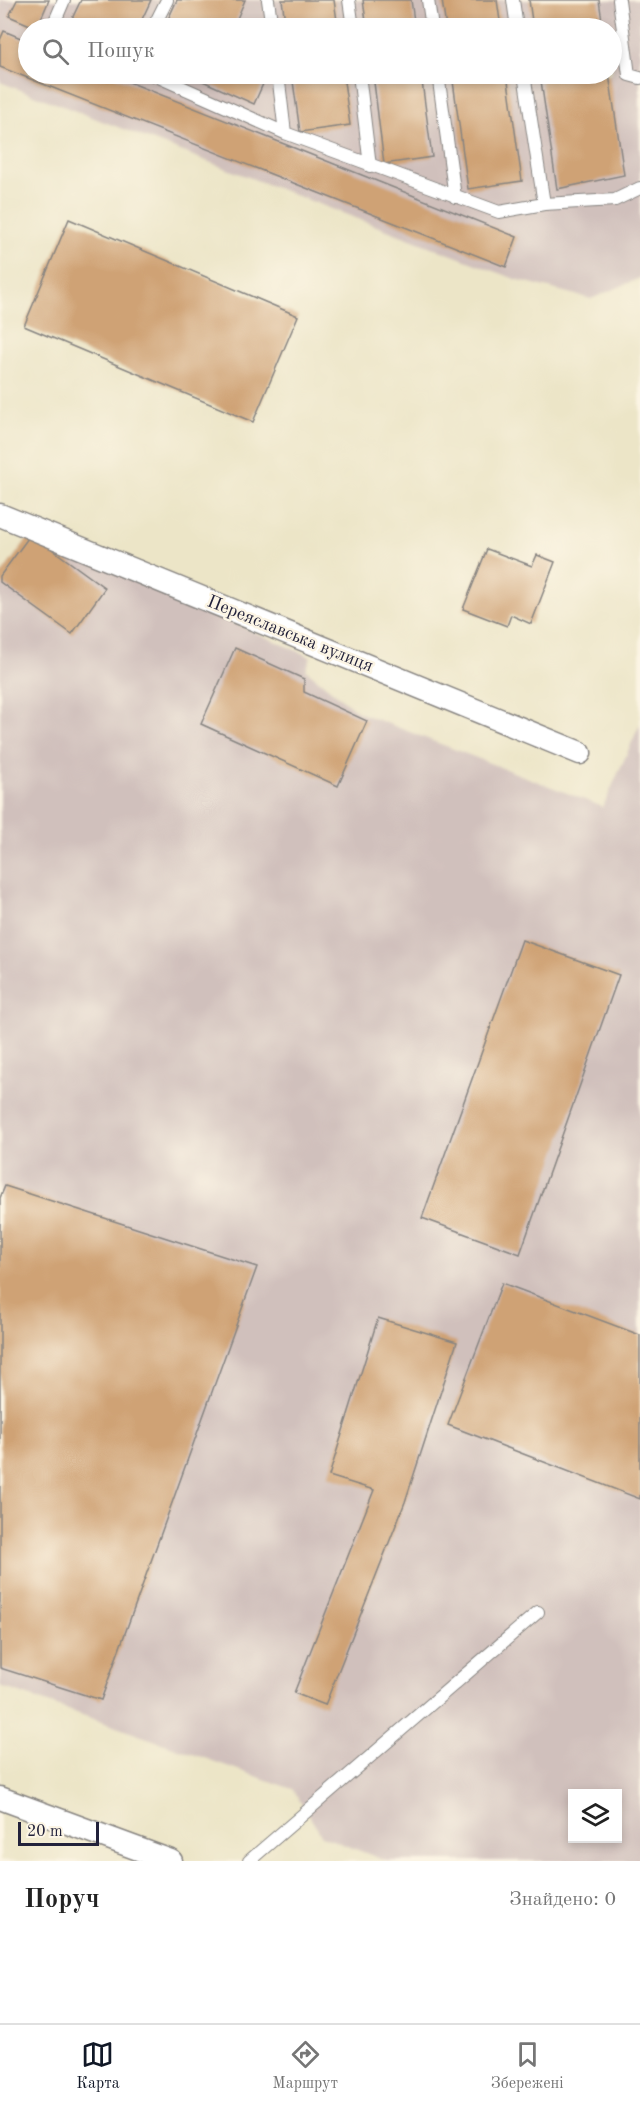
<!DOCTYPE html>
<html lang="uk">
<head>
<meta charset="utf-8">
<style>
  body { margin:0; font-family:"Old Standard TT",serif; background:#f6f6f6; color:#222 }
  .controls { position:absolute; right:18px; bottom:18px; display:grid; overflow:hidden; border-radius:0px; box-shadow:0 3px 9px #0003 }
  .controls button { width:54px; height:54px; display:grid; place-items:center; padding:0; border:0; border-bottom:2px solid #e0e0e0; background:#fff; color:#222; font:30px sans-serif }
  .scale { position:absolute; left:18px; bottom:15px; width:81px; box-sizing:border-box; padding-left:6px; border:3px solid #22223b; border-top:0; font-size:16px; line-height:21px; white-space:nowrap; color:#22223b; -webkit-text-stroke:4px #fcf5e5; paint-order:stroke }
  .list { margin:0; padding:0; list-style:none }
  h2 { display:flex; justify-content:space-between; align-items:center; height:78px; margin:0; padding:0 24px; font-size:26px }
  h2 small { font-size:20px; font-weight:400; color:#767676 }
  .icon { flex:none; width:33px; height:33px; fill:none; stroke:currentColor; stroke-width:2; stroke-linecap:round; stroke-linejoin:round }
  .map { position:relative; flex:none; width:640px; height:1861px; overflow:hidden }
  .search { position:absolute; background:#fff; box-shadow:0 3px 9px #0003; left:18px; right:18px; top:18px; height:66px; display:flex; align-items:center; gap:15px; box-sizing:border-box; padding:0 21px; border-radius:33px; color:#767676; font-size:22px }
  .sheet { height:162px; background:#fff }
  nav { display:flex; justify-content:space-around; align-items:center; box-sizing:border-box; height:84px; border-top:2px solid #e0e0e0; background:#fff; font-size:16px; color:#767676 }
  nav a { display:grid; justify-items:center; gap:3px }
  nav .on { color:#111827 }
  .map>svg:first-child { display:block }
  .industrial { fill:#d0c0bc; fill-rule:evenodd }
  .building { fill:#cfa274 }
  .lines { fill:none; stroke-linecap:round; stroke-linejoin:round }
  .service-casing { stroke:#878481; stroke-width:14 }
  .minor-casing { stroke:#878481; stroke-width:25 }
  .service { stroke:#fff; stroke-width:12 }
  .minor { stroke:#fff; stroke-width:22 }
  .labels { text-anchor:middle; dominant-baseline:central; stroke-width:5; stroke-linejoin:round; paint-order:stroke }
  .street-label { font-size:18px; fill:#22223b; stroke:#fcf5e5 }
</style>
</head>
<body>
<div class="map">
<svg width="640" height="1861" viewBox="0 0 640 1861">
  <rect width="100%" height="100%" fill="#fcf5e5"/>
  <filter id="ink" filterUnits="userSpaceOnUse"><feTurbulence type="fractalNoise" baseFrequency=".0167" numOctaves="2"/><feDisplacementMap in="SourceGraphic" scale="12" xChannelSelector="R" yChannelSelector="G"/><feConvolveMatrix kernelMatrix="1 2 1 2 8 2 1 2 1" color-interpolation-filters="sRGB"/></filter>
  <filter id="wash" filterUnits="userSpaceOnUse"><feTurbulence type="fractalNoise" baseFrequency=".008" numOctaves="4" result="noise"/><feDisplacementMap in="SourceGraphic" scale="24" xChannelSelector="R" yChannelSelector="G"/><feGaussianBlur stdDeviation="1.35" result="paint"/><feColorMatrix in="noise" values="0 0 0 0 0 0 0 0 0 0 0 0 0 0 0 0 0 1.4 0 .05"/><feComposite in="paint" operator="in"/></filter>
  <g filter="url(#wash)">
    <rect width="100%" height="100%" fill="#ece5c7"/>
    <path class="industrial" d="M0,0H640V278L591,299L515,279L0,82ZM28,28H612V74H28Z
      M31,534L311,657L306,670L358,712L603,807L640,724V1861H386L322,1836L292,1789L0,1686V576ZM572,1794H618V1838H572Z"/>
    <g id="blocks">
      <path class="building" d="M17,0H49L37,28L9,16Z
        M81,0H151L138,28H71L68,27Z
        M177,0H245L233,28H164Z
        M282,0H334L338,28H286Z
        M363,0H411L415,28H367Z
        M442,0H497L501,28H446Z
        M529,0H599L603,28H533Z
        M4,31L28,41V74H109L517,237L506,267L0,67V40Z
        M187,74H263L267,75L254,104Z
        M292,74H343L350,125L300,132Z
        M373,74H421L432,157L384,164Z
        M452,74H507L522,181L468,189Z
        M540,74H609L624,175L557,189Z
        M69,219L298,316L253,422L24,326Z
        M31,534L105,588L72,634L0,582V576Z
        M487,549L532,566L537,555L555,562L531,624L511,615L507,626L463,609Z
        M235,648L304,679V692L367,721L338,786L201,724Z
        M522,940L619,975L520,1254L422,1218Z
        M5,1186L257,1267L101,1700L0,1668V1198Z
        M502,1283L640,1335V1499L448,1425Z
        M378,1318L457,1342L405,1502L325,1705L294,1693L374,1490L329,1476Z"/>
    </g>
  </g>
  <g filter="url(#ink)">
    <use href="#blocks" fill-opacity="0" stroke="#878481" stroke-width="1.5"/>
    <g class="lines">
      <g class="service-casing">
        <path id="service" d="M268,0L272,28
          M349,0L353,28
          M428,0L432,28
          M513,0L517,28
          M619,0L629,75L640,78
          M52,28L64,0
          M153,28L167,0
          M152,74L285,133L499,212L544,204L615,200L640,188
          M278,74L285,133
          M359,74L370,166
          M438,74L455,197
          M524,74L544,204
          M249,1861L538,1612"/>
      </g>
      <g class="minor-casing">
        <path id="minor" d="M0,515L580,753
          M0,1798L171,1861"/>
      </g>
      <use href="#service" class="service"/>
      <use href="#minor" class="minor"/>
    </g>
  </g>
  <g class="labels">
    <g class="street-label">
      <text transform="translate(290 634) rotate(22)">Переяславська вулиця</text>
    </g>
  </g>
</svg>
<div class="controls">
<button><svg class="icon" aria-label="layers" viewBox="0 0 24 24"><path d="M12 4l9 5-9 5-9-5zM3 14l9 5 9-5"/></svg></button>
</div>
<div class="scale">20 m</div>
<div class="search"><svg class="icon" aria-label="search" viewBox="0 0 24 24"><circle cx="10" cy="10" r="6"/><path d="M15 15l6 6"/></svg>Пошук</div>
</div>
<section class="sheet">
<h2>Поруч<small>Знайдено: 0</small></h2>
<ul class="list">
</ul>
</section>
<nav>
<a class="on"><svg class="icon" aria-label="map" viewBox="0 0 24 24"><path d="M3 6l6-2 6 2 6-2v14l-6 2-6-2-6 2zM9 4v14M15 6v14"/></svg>Карта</a>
<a><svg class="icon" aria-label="directions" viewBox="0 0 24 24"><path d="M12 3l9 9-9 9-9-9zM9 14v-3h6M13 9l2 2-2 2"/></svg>Маршрут</a>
<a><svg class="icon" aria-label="saved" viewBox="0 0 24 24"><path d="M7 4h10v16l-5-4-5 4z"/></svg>Збережені</a>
</nav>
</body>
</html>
